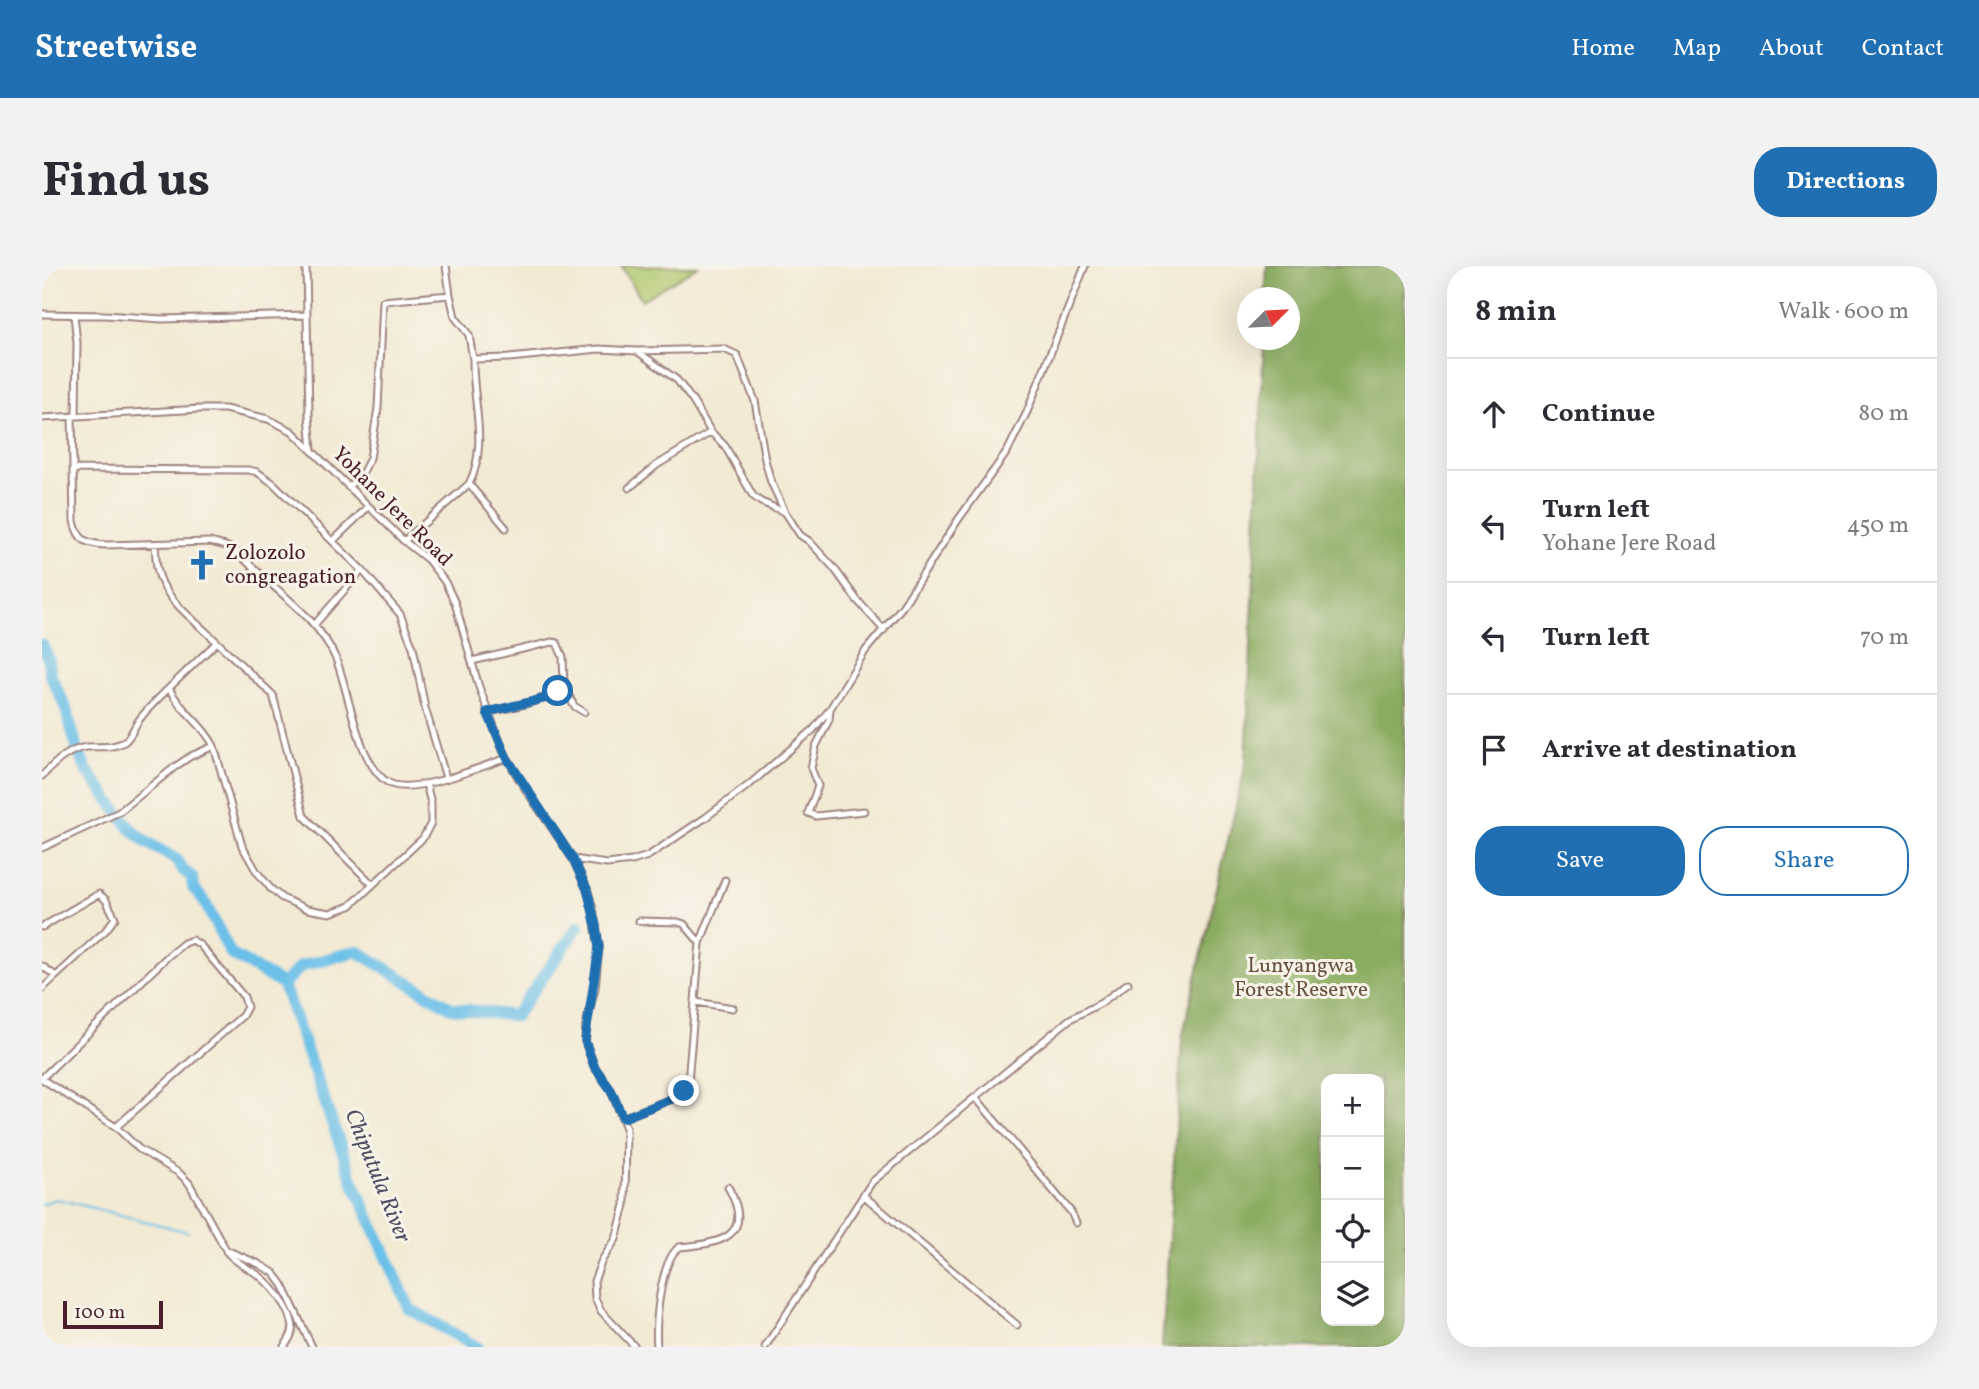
<!DOCTYPE html>
<html lang="en">
<head>
<meta charset="utf-8">
<style>
  body { margin:0; font-family:Vollkorn,serif; background:#f2f2f3; color:#2b2b33 }
  .controls { position:absolute; right:21px; bottom:21px; display:grid; overflow:hidden; border-radius:14px; box-shadow:0 7px 28px #0002 }
  .controls button { width:63px; height:63px; display:grid; place-items:center; padding:0; border:0; border-bottom:2px solid #e1e1e2; background:#fff; color:#2b2b33; font:35px sans-serif }
  .compass { position:absolute; left:1195px; top:21px; width:63px; height:63px; border-radius:50%; background:#fff; box-shadow:0 7px 28px #0002; rotate:66deg }
  .scale { position:absolute; left:21px; bottom:18px; width:100px; box-sizing:border-box; padding-left:7px; border:4px solid #4a1f2b; border-top:0; font-size:19px; line-height:24px; white-space:nowrap; color:#4a1f2b; -webkit-text-stroke:5px #f7f3e8; paint-order:stroke }
  .stop { position:absolute; width:21px; height:21px; margin:-16px; border:5px solid #1f6fb2; border-radius:50%; background:#fff }
  .stop.end { background:#1f6fb2; border-color:#fff; box-shadow:0 2px 7px #0008 }
  .list { margin:0; padding:0; list-style:none }
  h2 { display:flex; justify-content:space-between; align-items:center; height:91px; margin:0; padding:0 28px; font-size:30px }
  h2 small { font-size:23px; font-weight:400; color:#7c7c81 }
  .list li { display:grid; grid-template-columns:46px 1fr auto; gap:21px; align-items:center; box-sizing:border-box; height:112px; padding:0 28px; border-top:2px solid #e1e1e2 }
  .list b { display:block; font-size:26px; white-space:nowrap }
  .list p { margin:0; font-size:23px; white-space:nowrap; color:#7c7c81 }
  .list em { font-size:23px; font-style:normal; color:#7c7c81 }
  .actions { display:flex; gap:14px; padding:21px 28px }
  .actions a { flex:1; padding:16px 0; border:2px solid #1f6fb2; border-radius:28px; text-align:center; font-size:24px; color:#1f6fb2 }
  .actions .main { background:#1f6fb2; color:#fff }
  .icon { flex:none; width:38px; height:38px; fill:none; stroke:currentColor; stroke-width:2; stroke-linecap:round; stroke-linejoin:round }
  .map { position:relative; flex:none; width:1363px; height:1081px; overflow:hidden; border-radius:28px }
  header { display:flex; align-items:center; gap:42px; box-sizing:border-box; height:98px; padding:0 35px; background:#1f6fb2; color:#fff }
  header strong { font-size:33px }
  nav { display:flex; gap:38px; margin-inline-start:auto; font-size:24px }
  .intro { display:flex; align-items:center; justify-content:space-between; box-sizing:border-box; height:168px; padding:0 42px }
  h1 { margin:0; font-size:49px }
  .button { padding:18px 32px; border-radius:28px; background:#1f6fb2; color:#fff; font-size:24px; font-weight:700 }
  main { display:flex; gap:42px; padding:0 42px }
  aside { flex:1; background:#fff; border-radius:28px; box-shadow:0 7px 28px #0002 }
  .map>svg:first-child { display:block }
  .green { fill:#adc76c; stroke:#7c734c; stroke-width:2 }
  .forest { fill:#8aac60; stroke:#6a6646; stroke-width:2; fill-rule:evenodd }
  .lines { fill:none; stroke-linecap:round; stroke-linejoin:round }
  .stream { stroke:#6bc0e8; stroke-width:2 }
  .river { stroke:#6bc0e8; stroke-width:12 }
  .minor-casing { stroke:#9e8480; stroke-width:9 }
  .minor { stroke:#fff; stroke-width:5 }
  .route { stroke:#1f6fb2; stroke-width:9 }
  .labels { text-anchor:middle; dominant-baseline:central; stroke-width:6; stroke-linejoin:round; paint-order:stroke }
  .street-label { font-size:21px; fill:#4a1f2b; stroke:#f7f3e8 }
  .poi-label { font-size:21px; fill:#4a1f2b; stroke:#f7f3e8; text-anchor:start }
  .park-label { font-size:21px; fill:#68513e; stroke:#f7f3e8 }
  .water-label { font-size:23px; font-style:italic; fill:#544f64; stroke:#f7f3e8 }
</style>
</head>
<body>
<header>
<strong>Streetwise</strong>
<nav><a>Home</a><a>Map</a><a>About</a><a>Contact</a></nav>
</header>
<div class="intro"><h1>Find us</h1><a class="button">Directions</a></div>
<main>
<div class="map">
<svg width="1363" height="1081" viewBox="0 0 1363 1081">
  <rect width="100%" height="100%" fill="#f7f3e8"/>
  <filter id="ink" filterUnits="userSpaceOnUse"><feTurbulence type="fractalNoise" baseFrequency=".0143" numOctaves="2"/><feDisplacementMap in="SourceGraphic" scale="14" xChannelSelector="R" yChannelSelector="G"/><feConvolveMatrix kernelMatrix="1 2 1 2 8 2 1 2 1" color-interpolation-filters="sRGB"/></filter>
  <filter id="wash" filterUnits="userSpaceOnUse"><feTurbulence type="fractalNoise" baseFrequency=".00686" numOctaves="4" result="noise"/><feDisplacementMap in="SourceGraphic" scale="28" xChannelSelector="R" yChannelSelector="G"/><feGaussianBlur stdDeviation="1.57" result="paint"/><feColorMatrix in="noise" values="0 0 0 0 0 0 0 0 0 0 0 0 0 0 0 0 0 1.4 0 .05"/><feComposite in="paint" operator="in"/></filter>
  <g filter="url(#wash)">
    <rect width="100%" height="100%" fill="#f3ead4"/>
    <path class="green" d="M579,0H656L600,34Z"/>
    <path class="forest" d="M1225,0H1363V1081H1120L1140,772L1204,497L1222,74H1248V32L1223,31ZM1284,813H1337V1055H1284Z"/>
    <g class="lines">
      <path class="stream" d="M0,938L15,933L146,966"/>
      <path class="river" d="M0,379L7,394L8,408L23,440L36,485L44,503L88,562L104,576L135,594L141,604L150,611L151,622L161,633L189,688L241,719L311,915L368,1043L435,1081
        M241,719L259,700L315,685L409,742L473,750L537,660"/>
    </g>
  </g>
  <g filter="url(#ink)">
    <g class="lines">
      <g class="minor-casing">
        <path id="minor" d="M264,0L267,149L270,185
          M404,0L408,29
          M0,48L63,49L120,53L265,49
          M32,49L35,77L34,150
          M595,85L682,83L695,89L713,135L723,194L729,216L743,246
          M30,150L32,255C36,275 45,278 64,279L168,276C175,278 182,279 188,282C200,289 210,301 220,310C248,335 279,358 294,393C307,424 317,509 352,519C379,526 438,501 465,492
          M0,152L159,143H183L209,149L226,153L250,165L362,275L386,294L403,316L413,337L437,421L461,484L478,515L531,593L545,623L551,643L557,681L553,722L544,759L543,775L552,800L569,824L584,862L583,939L574,973L560,994L552,1015L553,1032L559,1045L593,1081
          M31,203L207,204L215,206L231,217L320,304L358,348L371,381L383,442L404,512
          M427,218L464,262
          M306,221L320,208L328,192L336,142L341,35L408,29L413,51L427,69L431,93
          M587,222L615,199L669,166
          M291,275L326,241
          M362,275L427,218C447,179 430,135 431,93L467,92L557,83L595,85L635,114L650,134L669,166L683,180L711,230L719,236L743,246L758,269L767,275L792,302L815,334L842,364
          M113,278C114,292 114,305 120,317C131,340 157,358 175,376L127,422C138,445 160,456 172,480L200,580L215,606L229,623L240,632L265,643L288,647L308,640L381,572L389,557V537L384,518
          M273,358L320,304
          M175,376L231,429L262,550L330,618
          M430,395L510,376L515,377L521,391L522,420C501,437 471,441 445,446
          M522,420L532,440L542,446
          M788,443L787,454L774,480L769,502L776,520L766,547L774,550L822,545
          M0,510C12,498 26,483 45,481C57,480 70,483 82,476C90,470 91,462 97,454C105,443 117,432 127,422
          M0,582L77,546L134,500L149,490L172,480
          M531,593L565,598L590,595L606,590L663,552L708,518L771,464L788,443L824,384L860,341L916,254L965,186L985,146L1043,0
          M597,655L636,656L642,658L658,677
          M0,661L57,628L64,634L73,652L64,664L0,723
          M0,700L14,710
          M654,736L691,742
          M0,812L126,690L142,677L150,674L158,679L202,731L205,741L200,750L74,861
          M0,813L74,861L97,883L137,907L147,917L184,984L217,998L232,1007L241,1019L270,1081
          M934,832L1029,946L1034,957
          M581,852L637,830L646,816L658,677L683,614
          M821,929L975,1059
          M184,985C194,998 208,1002 219,1011C231,1021 247,1041 250,1056C253,1065 247,1074 242,1081
          M615,1081C613,1057 618,996 637,981C678,978 714,971 686,921
          M723,1081L830,916L1028,753L1059,737L1086,717"/>
      </g>
      <use href="#minor" class="minor"/>
    </g>
  </g>
  <g class="lines" filter="url(#ink)">
    <path class="route" d="M516,425L505,432L445,446L465,492L531,593L545,623L554,659L557,681L543,775L552,800L569,824L581,852L637,830L642,825"/>
  </g>
  <defs>
    <g id="church-bare" transform="scale(2.415)"><path d="M-1.2-6h2.4v3.5h3.3v2.4h-3.3V6h-2.4V-.1h-3.3v-2.4h3.3Z" fill="#1f6fb2" stroke="#f7f3e8" stroke-width="2.5" paint-order="stroke"/></g>
  </defs>
  <g fill-rule="evenodd">
    <use href="#church-bare" x="160" y="299"/>
  </g>
  <g class="labels">
    <g class="street-label">
      <text transform="translate(350 241) rotate(45)">Yohane Jere Road</text>
    </g>
    <g class="poi-label">
      <text x="183" y="287">Zolozolo<tspan x="183" dy="24">congreagation</tspan></text>
    </g>
    <g class="park-label">
      <text x="1259" y="700">Lunyangwa<tspan x="1259" dy="24">Forest Reserve</tspan></text>
    </g>
    <g class="water-label">
      <text transform="translate(335 910) rotate(68)">Chiputula River</text>
    </g>
  </g>
</svg>
<div class="controls">
<button>+</button>
<button>−</button>
<button><svg class="icon" aria-label="locate" viewBox="0 0 24 24"><circle cx="12" cy="12" r="6"/><path d="M12 2v4M12 18v4M2 12h4M18 12h4"/></svg></button>
<button><svg class="icon" aria-label="layers" viewBox="0 0 24 24"><path d="M12 4l9 5-9 5-9-5zM3 14l9 5 9-5"/></svg></button>
</div>
<svg class="compass" viewBox="-18 -18 36 36"><path d="M0-13l5 13h-10z" fill="#e53935"/><path d="M0 13l5-13h-10z" fill="#7c7c81"/></svg>
<div class="scale">100 m</div>
<div class="stop" style="left:516px;top:425px"></div>
<div class="stop end" style="left:642px;top:825px"></div>
</div>
<aside>
<h2>8 min<small>Walk · 600 m</small></h2>
<ul class="list">
<li><svg class="icon" aria-label="ahead" viewBox="0 0 24 24"><path d="M12 20V5M6 11l6-6 6 6"/></svg><div><b>Continue</b></div><em>80 m</em></li>
<li><svg class="icon" aria-label="left" viewBox="0 0 24 24"><path d="M17 20v-9H6M10 6l-5 5 5 5"/></svg><div><b>Turn left</b><p>Yohane Jere Road</p></div><em>450 m</em></li>
<li><svg class="icon" aria-label="left" viewBox="0 0 24 24"><path d="M17 20v-9H6M10 6l-5 5 5 5"/></svg><div><b>Turn left</b></div><em>70 m</em></li>
<li><svg class="icon" aria-label="arrive" viewBox="0 0 24 24"><path d="M6 21V4h12l-3 4 3 4H6"/></svg><div><b>Arrive at destination</b></div></li>
</ul>
<div class="actions"><a class="main">Save</a><a>Share</a></div>
</aside>
</main>
</body>
</html>
